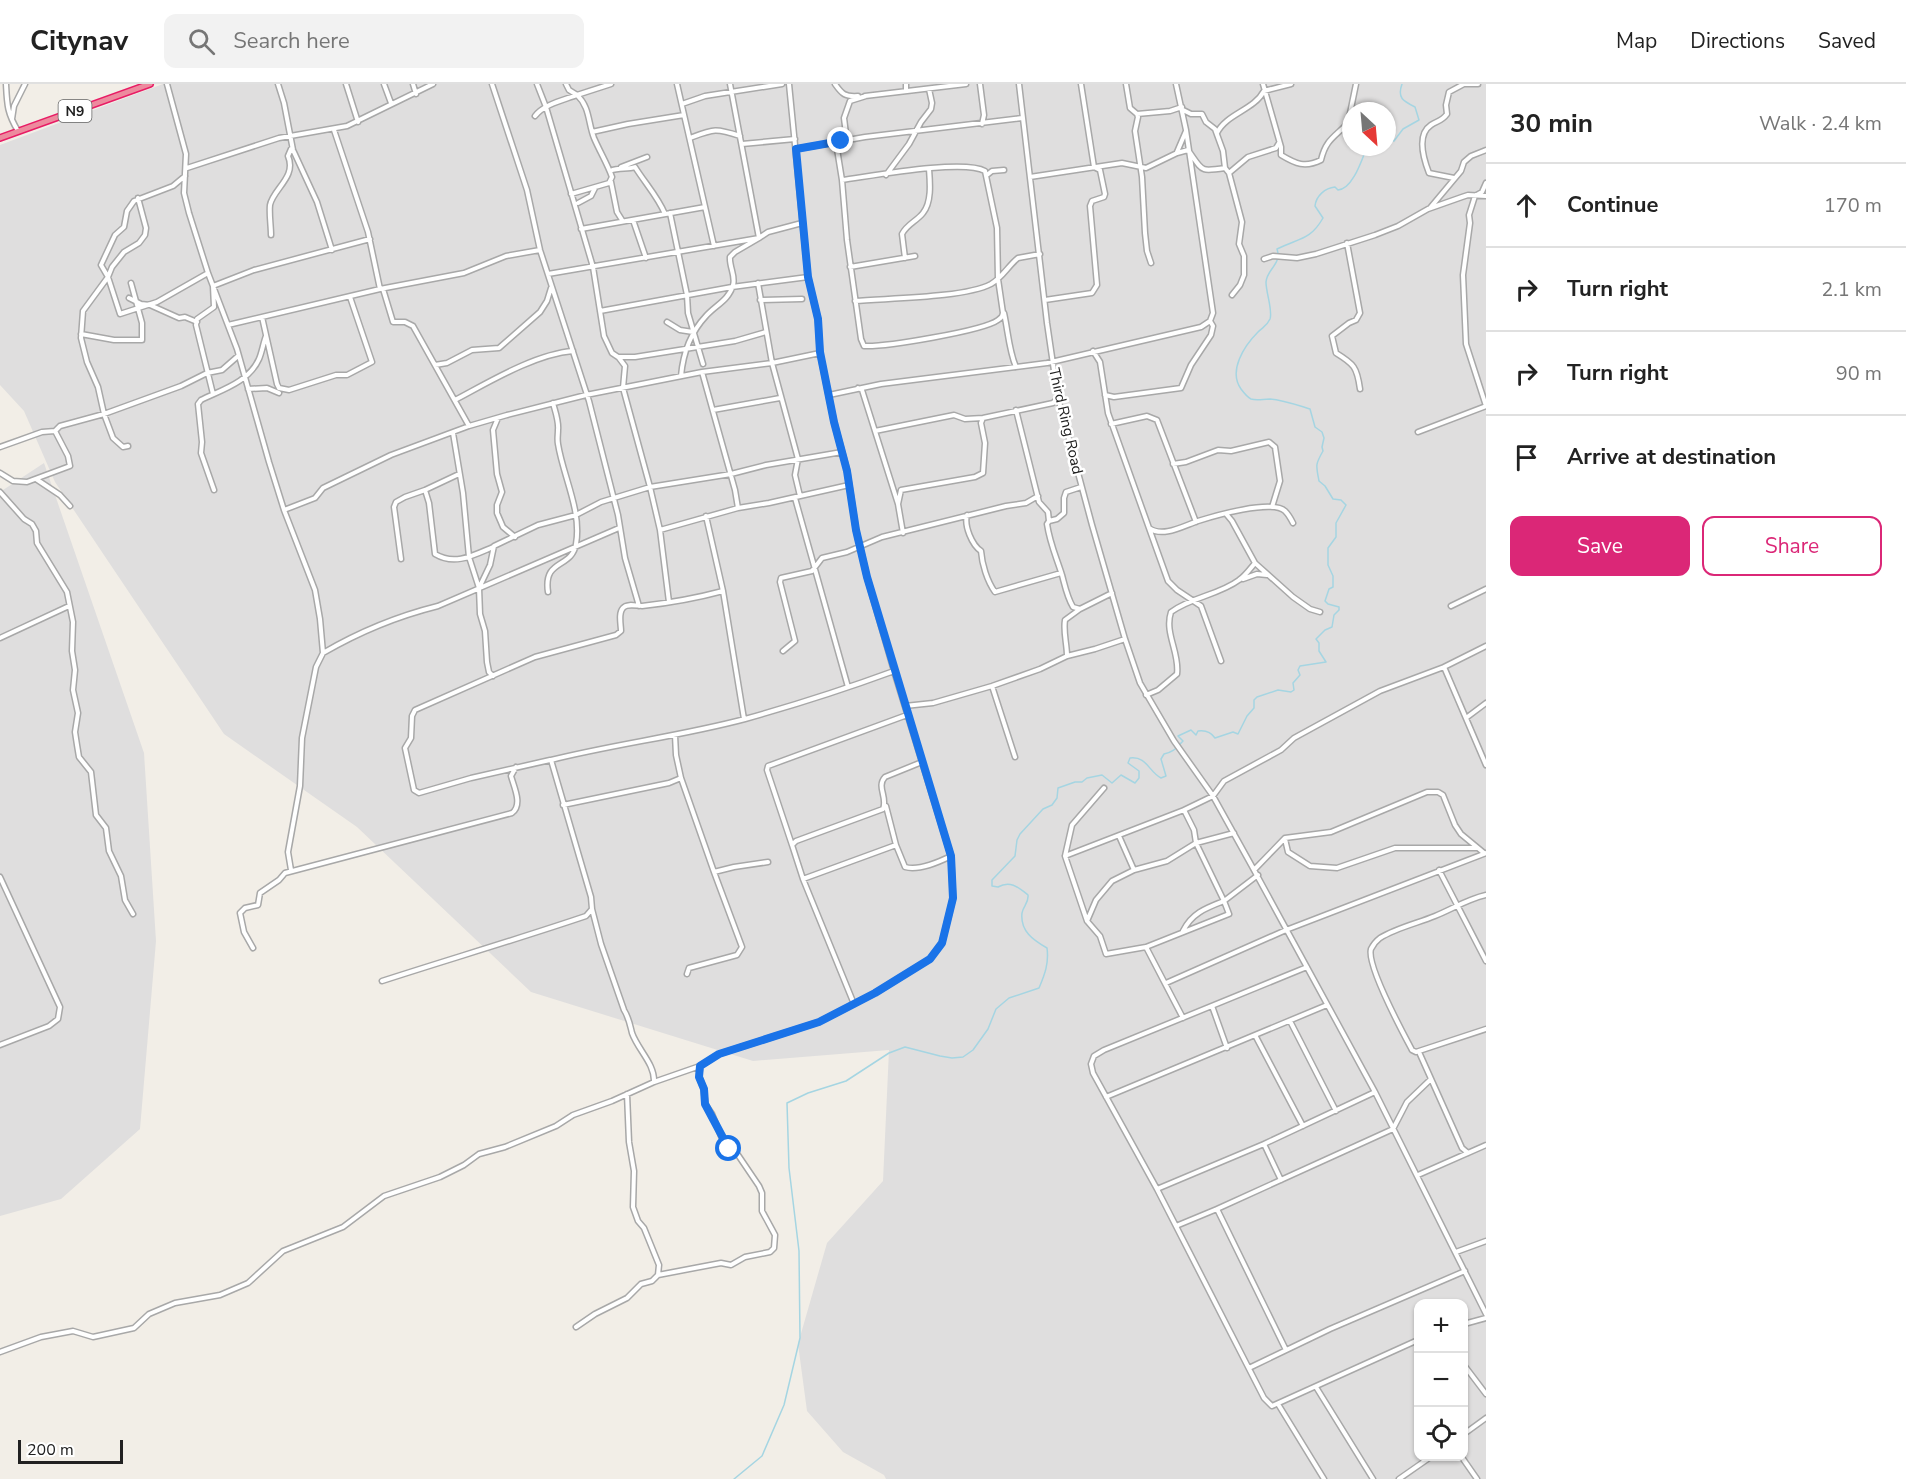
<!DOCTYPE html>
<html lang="en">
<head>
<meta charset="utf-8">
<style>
  body { margin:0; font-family:"Nunito Sans",sans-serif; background:#f2f2f2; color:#222 }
  .controls { position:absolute; right:18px; bottom:18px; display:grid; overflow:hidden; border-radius:12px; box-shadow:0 2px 4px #0004 }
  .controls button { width:54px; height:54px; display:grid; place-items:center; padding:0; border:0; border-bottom:2px solid #e0e0e0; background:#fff; color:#222; font:30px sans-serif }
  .compass { position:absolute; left:1342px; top:18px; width:54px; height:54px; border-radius:50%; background:#fff; box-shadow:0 2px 4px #0004; rotate:154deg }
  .scale { position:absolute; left:18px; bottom:15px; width:105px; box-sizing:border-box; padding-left:6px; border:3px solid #212121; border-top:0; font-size:16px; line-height:21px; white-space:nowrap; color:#212121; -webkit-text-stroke:4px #fff; paint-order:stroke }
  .stop { position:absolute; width:18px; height:18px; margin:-14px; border:4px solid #1a73e8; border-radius:50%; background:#fff }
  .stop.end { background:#1a73e8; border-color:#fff; box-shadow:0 2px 6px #0008 }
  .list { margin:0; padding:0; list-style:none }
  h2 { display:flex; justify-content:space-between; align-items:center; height:78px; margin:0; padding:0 24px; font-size:26px }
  h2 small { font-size:20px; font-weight:400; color:#767676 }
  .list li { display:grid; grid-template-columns:39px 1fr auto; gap:18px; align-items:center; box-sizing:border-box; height:84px; padding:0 24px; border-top:2px solid #e0e0e0 }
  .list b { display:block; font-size:22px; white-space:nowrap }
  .list em { font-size:20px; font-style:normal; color:#767676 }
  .actions { display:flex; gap:12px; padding:18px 24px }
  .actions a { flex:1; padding:14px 0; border:2px solid #db2777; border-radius:12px; text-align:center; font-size:21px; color:#db2777 }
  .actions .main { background:#db2777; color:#fff }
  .icon { flex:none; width:33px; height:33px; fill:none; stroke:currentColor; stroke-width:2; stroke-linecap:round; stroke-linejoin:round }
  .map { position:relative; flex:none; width:1486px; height:1395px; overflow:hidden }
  header { display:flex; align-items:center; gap:36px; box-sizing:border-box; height:84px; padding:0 30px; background:#fff; border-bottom:2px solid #e0e0e0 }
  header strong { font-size:28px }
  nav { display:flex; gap:33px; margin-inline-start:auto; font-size:21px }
  .search { width:420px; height:54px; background:#f2f2f2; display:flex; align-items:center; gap:15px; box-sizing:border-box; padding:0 21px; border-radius:12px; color:#767676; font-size:22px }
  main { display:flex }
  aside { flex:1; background:#fff }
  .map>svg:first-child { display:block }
  .residential { fill:#dfdede; fill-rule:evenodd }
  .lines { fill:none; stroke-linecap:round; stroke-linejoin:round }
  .stream { stroke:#a5d5e2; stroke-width:1.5 }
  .minor-casing { stroke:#a8a8a8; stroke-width:7 }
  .highway-casing { stroke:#e81c65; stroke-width:8 }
  .minor { stroke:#fff; stroke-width:4 }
  .highway { stroke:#ed8a9e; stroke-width:5 }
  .route { stroke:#1a73e8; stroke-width:8 }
  .labels { text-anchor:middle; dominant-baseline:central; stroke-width:5; stroke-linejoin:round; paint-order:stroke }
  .shield { fill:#fff; stroke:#646464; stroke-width:1.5 }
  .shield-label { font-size:14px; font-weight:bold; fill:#212121 }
  .street-label { font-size:15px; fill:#212121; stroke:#fff }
</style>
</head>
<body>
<header>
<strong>Citynav</strong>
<div class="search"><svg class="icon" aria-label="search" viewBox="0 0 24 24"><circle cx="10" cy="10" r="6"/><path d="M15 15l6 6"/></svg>Search here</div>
<nav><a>Map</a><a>Directions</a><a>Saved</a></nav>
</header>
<main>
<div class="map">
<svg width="1486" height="1395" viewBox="0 0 1486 1395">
  <rect width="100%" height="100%" fill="#f2eee7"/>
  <path class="residential" d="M163,0H1486V1395H886L884,1391L843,1368L807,1327L798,1260L827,1159L883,1097L889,966L753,977L531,908L357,743L224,650L55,398L24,327L0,301V61ZM1351,27H1387V63H1351ZM1418,1220H1464V1372H1418Z
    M44,379L144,669L156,857L140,1045L61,1115L0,1132V408Z"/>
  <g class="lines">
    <path class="stream" d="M1387,55L1394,57L1403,45L1419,36L1415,23C1403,17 1397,14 1402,0
      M734,1395L762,1372L784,1321L800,1254L799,1167L789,1084L787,1019L808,1009L846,997L889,969L905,963L940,972L952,974L963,973L973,966L988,945L996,925L1009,914L1039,904C1045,890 1049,879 1047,864C1033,856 1020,847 1022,829C1023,822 1029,819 1028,811C1018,803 1010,796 998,803L992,802V796L1015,772L1017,756L1020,750L1043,725L1052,721L1057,714L1058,704L1075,698H1082L1087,694L1102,691L1112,699L1121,691L1135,699L1139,694V687L1128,679L1130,674C1147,672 1148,687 1161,694L1166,692L1161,675L1164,670C1174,668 1176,664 1183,657L1178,652L1191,646L1196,651L1198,647C1205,646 1211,648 1215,654L1233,648L1238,650L1247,632L1254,624V616L1257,613L1278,606L1291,608L1294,606L1293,599L1300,591L1298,586L1300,582L1326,578L1319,567V559L1316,555L1325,546L1332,543L1334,531L1339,526V523L1328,520L1325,517L1329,505L1333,503V492L1328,481V464L1336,453V439L1346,421L1341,416L1333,415L1325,402L1319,397C1316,381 1315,381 1323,367L1322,363L1324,354L1322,348L1315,343L1310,325C1297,321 1283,316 1270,315C1263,315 1257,317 1251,315C1247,313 1244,309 1241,305C1228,287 1244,262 1258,248C1263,243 1267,242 1270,235C1273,227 1266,209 1266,198C1267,185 1282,180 1277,165C1298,154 1310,157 1323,134L1315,122C1316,112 1325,104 1335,103L1338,106C1353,105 1362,75 1367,63"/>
    <g class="minor-casing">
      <path id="minor" d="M6,0C7,20 7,29 18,47
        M167,0L186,70L184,109L189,129L208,189L237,265L269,378L284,426L315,506L320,535L323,569L316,583L302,654L300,702L288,768L291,786
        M278,0L284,19L293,66L317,118L332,166
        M346,0L358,38
        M384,0L391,19
        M413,0L416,10
        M492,0L527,106L540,166L589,317L618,431L625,474L639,522
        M537,0L546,23L593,183L604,252L612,269L618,273H635L735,257L766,248
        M566,0L569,6L577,11L611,0
        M677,0L714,162
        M835,0C842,10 845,13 858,12
        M906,0V7
        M980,0L984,31L982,40
        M1019,0L1047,239L1058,314L1092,441L1125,555L1140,599L1174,657L1213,712L1254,786L1375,1008L1486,1230
        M1126,0L1130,24L1137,30L1138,33L1135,47L1142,93L1145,149L1147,167L1151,179
        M1263,0L1281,63V71C1296,80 1305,84 1321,76C1326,55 1335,53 1348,39L1356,0
        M865,12L966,0
        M682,20L705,12L782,0
        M1183,26L1191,30H1202L1206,38L1215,45L1223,67L1225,84L1229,89L1242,138L1239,160L1244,172V191L1240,201L1232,211
        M1137,30L1170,27L1182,23
        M535,32C544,20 564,16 577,11C590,23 588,39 594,54C600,68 607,79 612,93L609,99L571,110
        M12,35L14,22L25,0
        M334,46L368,148L380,205
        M592,48L628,40L684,31
        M1217,49C1226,30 1254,26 1264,7L1291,0
        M690,54C714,45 715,44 740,52
        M742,60L795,55
        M796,65L865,53L1022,34
        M1177,68L1186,47
        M621,83L647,73
        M187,84L279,54L347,42L433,0
        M610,87C620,83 627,86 635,83C645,99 658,113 665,130
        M1229,89L1248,73L1276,64L1279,59
        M886,91L909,60L921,38L931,25L932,19L929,5
        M987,91L992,87L1004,86
        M185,92L173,102L134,117L127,127L124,143L115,151L101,181L108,193L120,230L157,218L208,189
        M1030,93L1122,79L1146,84L1177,69L1188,66C1203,87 1199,88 1225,84
        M1454,94L1429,89C1424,76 1416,51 1431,41C1437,37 1442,37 1447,30L1446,21L1449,8L1464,0H1478
        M842,96L847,156L861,255L864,262C885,263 983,247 998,236C1002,233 1002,233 1003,229L998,195L997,144L985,87C963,75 872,92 842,96L837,65L846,50L844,34L850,17L866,12
        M611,98L617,128L622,136
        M578,119L591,112L595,104
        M1430,124L1461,87L1464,78L1471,72L1486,66
        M670,129L687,211L688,229L703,280
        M633,136L646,174
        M581,145L705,123
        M271,151C271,142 269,130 270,121C273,105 297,93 288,72L291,65
        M1347,159L1360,229L1356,236L1349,239L1332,252L1336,269C1354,280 1357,283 1360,305
        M905,174L902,150C907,140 917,137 923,129C932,118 930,98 929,85
        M1264,175L1273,172L1297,174L1316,170L1375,151L1398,142L1428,125L1462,113L1468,111L1486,112
        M850,183L915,172
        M548,190L759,154L768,148L802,139
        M758,199L772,279L798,375L795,391L800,412
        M383,205L393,238H405L413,242L469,342
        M129,214L141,220L150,221L179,234L185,233L197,238
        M760,216L802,215
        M1045,216L1092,209L1097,201L1090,122L1092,117L1104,113L1105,110L1100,86L1094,83L1081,0
        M855,217C889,214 964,214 991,200C1003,193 1008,182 1018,174L1040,170
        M600,227L732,203L808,193
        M1004,229C1008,247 1009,267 1016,283
        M262,233L277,300L279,304L289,306L336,291H347L372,278L350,213
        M667,238L680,246L693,248
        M228,241L380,205L464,189L506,172L540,166
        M81,250L114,256H142V239L131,199
        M1093,267L1100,278L1108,329L1149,444C1163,454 1183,442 1198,437C1214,432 1272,415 1285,427C1288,430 1291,435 1293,439
        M619,274L625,282L623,304L650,403L660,446L669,518
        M435,281L447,279L472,266L499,264L540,228L547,217L551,204
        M702,288L735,406L738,424
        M681,292C683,270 690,249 706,232C716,221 729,216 733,201C736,193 729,182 730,173L735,168L759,154L730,0
        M858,304L862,306L898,420L903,449
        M248,305L267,304L279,309
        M213,310L196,241L197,235L214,223L213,202L254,186L370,155
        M829,311L881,300L1047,279L1201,243L1210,237L1213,229L1186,46L1176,0
        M1105,311L1114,313L1181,304L1191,281L1211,251L1213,242L1210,237
        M455,316C489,298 535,270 573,267
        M1486,322L1466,260L1463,191L1470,139L1469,131L1475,112L1482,108L1486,99
        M713,326L780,314
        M1016,326L1039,418L1048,428L1049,437
        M498,334L493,346L497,390L502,408L497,421V429L503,443L515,453
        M1111,340L1147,332L1157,336L1196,438
        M875,347L954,331L965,335L983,334L1053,319L1058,314
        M1418,348L1486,322
        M453,349L463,409L469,473L479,504L480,530L485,547L487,578L489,588L493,592
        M128,362L123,363L113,354L104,330L98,303L87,278L81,254L83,227L108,193L112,183L124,168L139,159L145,151L146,144L138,114
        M0,363L42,348L55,347
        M1173,380L1186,378L1218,366L1231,367L1269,358L1275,363L1280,397L1272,423
        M0,389L13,397L27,398L70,382L68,372L55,347L60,342L104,330L181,302L207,289L222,286L238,272
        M36,395L60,411L70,422
        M214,406L201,369L202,358L198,320L201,316C221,306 249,298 259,275C262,268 263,260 266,252
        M425,406L429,419L435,470C455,482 474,471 493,463
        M0,408L24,435L32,440L36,447L37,459L67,508L73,538L72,567L75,586L73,606L78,629L75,648L77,661L79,673L91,688L96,731L106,744L109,767L121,792L125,816L133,830
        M795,414L848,603
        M898,420L901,406L975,393L983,389L985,359L981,339L983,334
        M284,426L315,414L323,404L391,371L469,342L507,331L586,311L702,288L772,279L820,269
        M967,431C964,442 972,461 981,467C982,480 987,497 995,508L1061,489
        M1227,431L1232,437L1255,479L1293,513L1310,525L1320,528
        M706,432L723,507L744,635
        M1149,444L1168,497L1177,506L1201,522L1221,577
        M660,446L738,424L769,419L849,401
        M401,475L394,423L396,418L405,413L425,406L459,390
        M1243,495L1257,490L1267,491
        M479,504L490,481L494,462L538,441L576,431L601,418L650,403L731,390L766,381L842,368
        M548,508C543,474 572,485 576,460C582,427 563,392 558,360C557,355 558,351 558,346C559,337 555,327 553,319
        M1451,522L1486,505
        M1080,525L1073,523C1067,513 1065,502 1062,491C1056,472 1050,460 1047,440L1049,437L1057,435L1064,429V414L1066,408L1081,403
        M0,554L69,522
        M1486,562L1444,583L1486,681
        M783,567L795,557L780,498L781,494L812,487L822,474L847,468L882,453L1006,422L1026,419L1038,412
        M323,569C359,548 398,532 438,522L619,444
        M1067,572C1067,560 1063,548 1065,536L1080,525L1112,509
        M992,602L1015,673
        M1146,611L1158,606L1177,590C1180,569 1164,549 1171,528C1191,513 1219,511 1239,496C1245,492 1250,485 1255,479
        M905,622L933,619L992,602L1040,585L1067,572L1095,565L1125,555
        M1466,634L1486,619
        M675,651L676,671L681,694L714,788L742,863L737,871L689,884L687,890
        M550,676L471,694L419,709L414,706L405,664L411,654L412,632L415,626L535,573L616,551L621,547C621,541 618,529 623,524C627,519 637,522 642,522C669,519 697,514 723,507
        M563,721L669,699L681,694
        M886,722L896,761L905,783C919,787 939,778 951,772
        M1119,752L1134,786
        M1285,755L1288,768L1310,782L1337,784L1395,764H1476
        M792,761L767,686L768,682L907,631
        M1065,772L1184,726L1213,712L1224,697L1281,666L1294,654L1380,607L1444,583
        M1254,786L1285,754L1331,748L1427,708H1438L1443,711L1455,741L1461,750L1484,769
        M1439,786L1486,877
        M714,788L734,783L768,778
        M0,793L60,923L58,935L49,942L0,961
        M803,795L896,761
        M1486,811C1468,815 1452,825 1435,832C1418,839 1396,844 1380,854C1376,857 1373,861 1371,865C1366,881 1403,949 1412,966L1416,968L1486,945
        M592,825L601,860L624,926C629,934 630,941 632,949C638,966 655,980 654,998
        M1087,837L1065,772L1072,741L1104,704
        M1183,847C1192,829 1206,824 1224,817L1196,759L1194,746L1184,726
        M1146,863L1229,830L1224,817L1258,791
        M253,864L244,848L240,829L245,824L258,821L260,809L279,796L285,789L512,729C523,721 514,703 511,692L516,683
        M1307,883L1104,966L1094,972L1091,980L1093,989L1157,1105L1264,1314L1272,1322L1418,1256
        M382,897C450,875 518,855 586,832L592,825L591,813L551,676C615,660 681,652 745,635C795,621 845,605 894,587
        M1166,899L1286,846L1486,769
        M854,920L803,795L792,761L796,757L883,725C888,713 876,703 885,693L922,678
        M1212,922L1227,964
        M1183,934L1146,863L1106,870L1100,852L1087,837L1096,816L1112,797L1134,786L1167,777L1196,759L1234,749
        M1290,937L1336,1027
        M1255,951L1303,1042
        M1419,968L1462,1064L1468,1069
        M1106,1013L1327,921
        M1264,1060L1281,1096
        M1418,1091L1486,1061
        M1157,1105L1264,1060L1375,1008
        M1217,1125L1286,1266
        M1176,1142L1217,1125L1393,1045L1407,1018L1431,995
        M1456,1168L1486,1157
        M658,1191L721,1179L731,1181L745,1173L770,1168L774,1164L775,1151L762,1127V1109L759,1102L738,1071L729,1065L723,1057L712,1030L705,1020L704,1005L699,993L700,983
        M1464,1240L1486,1234
        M576,1243L595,1230L627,1214L641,1200L652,1197L658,1191L659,1181L644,1144L638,1137L633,1123L634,1087L629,1058L627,1010
        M0,1268L41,1253L73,1247L93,1253L134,1244L149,1230L175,1219L220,1211L248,1199L283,1167L343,1143L384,1112L440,1093L464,1081L479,1070L505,1063L556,1042L573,1031L612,1017L654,998L700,982L719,970L819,938L875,909L930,875L942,859L953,814L951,772L894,587L867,493L856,446L847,386L834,338L820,269L818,235L808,193L789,0
        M1464,1281L1486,1310
        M1249,1284L1330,1245L1465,1187
        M1316,1303L1373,1395
        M1278,1320L1324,1395
        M1464,1350L1486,1334
        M1461,1372L1477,1395
        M1399,1395L1432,1372"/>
    </g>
    <g class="highway-casing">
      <path id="highway" d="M0,54L150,0"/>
    </g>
    <use href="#minor" class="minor"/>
    <use href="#highway" class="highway"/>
  </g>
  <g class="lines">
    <path class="route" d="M729,1065L705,1020L704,1005L699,993L700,982L719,970L819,938L875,909L930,875L942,859L953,814L951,772L867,493L856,446L847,387L834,338L820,268L818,235L808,193L796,65L841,57"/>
  </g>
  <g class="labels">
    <rect class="shield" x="58.5" y="16" width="33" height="22" rx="4.5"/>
    <g class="shield-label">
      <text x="75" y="27">N9</text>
    </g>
    <g class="street-label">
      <text transform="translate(1066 337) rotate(77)">Third Ring Road</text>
    </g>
  </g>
</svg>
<div class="controls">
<button>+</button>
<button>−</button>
<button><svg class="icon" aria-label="locate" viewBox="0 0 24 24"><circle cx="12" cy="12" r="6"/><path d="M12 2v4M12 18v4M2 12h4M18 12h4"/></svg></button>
</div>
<svg class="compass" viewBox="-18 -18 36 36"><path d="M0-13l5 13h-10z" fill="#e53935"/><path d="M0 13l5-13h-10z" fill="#767676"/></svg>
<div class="scale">200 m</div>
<div class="stop" style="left:729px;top:1065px"></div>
<div class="stop end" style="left:841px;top:57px"></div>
</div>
<aside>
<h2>30 min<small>Walk · 2.4 km</small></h2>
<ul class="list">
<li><svg class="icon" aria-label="ahead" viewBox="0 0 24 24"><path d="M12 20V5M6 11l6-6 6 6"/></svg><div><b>Continue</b></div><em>170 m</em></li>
<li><svg class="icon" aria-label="right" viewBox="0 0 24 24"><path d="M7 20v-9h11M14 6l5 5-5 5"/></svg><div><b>Turn right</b></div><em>2.1 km</em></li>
<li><svg class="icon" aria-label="right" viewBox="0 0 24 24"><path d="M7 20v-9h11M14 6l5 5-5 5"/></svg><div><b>Turn right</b></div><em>90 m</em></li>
<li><svg class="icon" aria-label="arrive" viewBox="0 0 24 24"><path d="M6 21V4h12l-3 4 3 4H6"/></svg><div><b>Arrive at destination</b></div></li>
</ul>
<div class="actions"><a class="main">Save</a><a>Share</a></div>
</aside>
</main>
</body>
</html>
